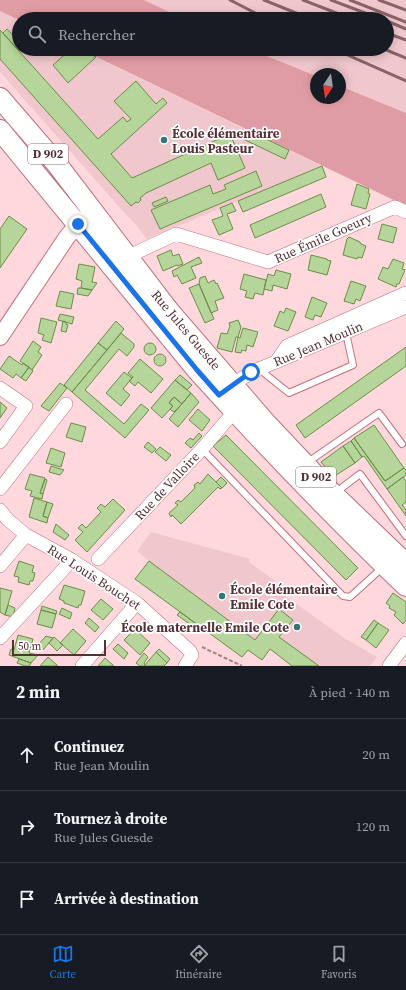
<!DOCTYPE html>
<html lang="fr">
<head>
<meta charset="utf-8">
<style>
  body { margin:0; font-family:"Source Serif 4",serif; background:#242831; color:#f1f3f6 }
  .compass { position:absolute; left:310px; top:68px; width:36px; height:36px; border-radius:50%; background:#171b24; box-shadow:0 2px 10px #0003; rotate:193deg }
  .scale { position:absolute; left:12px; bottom:10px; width:94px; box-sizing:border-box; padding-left:4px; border:2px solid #553136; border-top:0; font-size:11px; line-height:14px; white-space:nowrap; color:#553136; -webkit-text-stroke:3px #fff; paint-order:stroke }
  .stop { position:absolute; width:12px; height:12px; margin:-9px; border:3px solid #1a73e8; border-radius:50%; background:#fff }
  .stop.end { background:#1a73e8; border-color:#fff; box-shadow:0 1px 4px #0008 }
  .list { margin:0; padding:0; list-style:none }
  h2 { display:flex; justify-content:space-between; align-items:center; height:52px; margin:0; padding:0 16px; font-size:17px }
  h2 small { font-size:13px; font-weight:400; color:#9ea1a6 }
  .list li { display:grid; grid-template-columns:26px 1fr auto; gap:12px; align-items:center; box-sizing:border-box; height:72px; padding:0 16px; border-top:1px solid #363941 }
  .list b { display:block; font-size:15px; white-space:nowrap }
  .list p { margin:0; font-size:13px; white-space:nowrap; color:#9ea1a6 }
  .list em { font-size:13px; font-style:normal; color:#9ea1a6 }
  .icon { flex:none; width:22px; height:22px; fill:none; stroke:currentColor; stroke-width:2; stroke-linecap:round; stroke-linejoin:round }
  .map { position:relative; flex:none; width:406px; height:666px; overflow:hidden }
  .search { position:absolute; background:#171b24; box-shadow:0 2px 10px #0003; left:12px; right:12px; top:12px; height:44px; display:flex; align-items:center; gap:10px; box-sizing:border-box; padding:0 14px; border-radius:22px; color:#9ea1a6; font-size:15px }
  .sheet { height:268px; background:#171b24 }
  nav { display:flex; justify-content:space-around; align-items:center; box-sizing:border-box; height:56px; border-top:1px solid #363941; background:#171b24; font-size:11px; color:#9ea1a6 }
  nav a { display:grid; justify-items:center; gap:2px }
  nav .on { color:#1a73e8 }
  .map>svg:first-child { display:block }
  .built { fill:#f0c7cc }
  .green { fill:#e09ca4 }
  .building { fill:#b6d59a; stroke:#6b8e48 }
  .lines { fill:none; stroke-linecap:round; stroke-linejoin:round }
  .service-casing { stroke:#c3707c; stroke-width:8 }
  .minor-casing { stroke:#c3707c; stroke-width:14 }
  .tertiary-casing { stroke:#c3707c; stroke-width:18 }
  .primary-casing { stroke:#c3707c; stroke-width:22 }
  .path { stroke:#a58085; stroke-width:2; stroke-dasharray:4 2; stroke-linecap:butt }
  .service { stroke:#fff; stroke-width:6 }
  .minor { stroke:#fff; stroke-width:13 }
  .tertiary { stroke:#fff; stroke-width:16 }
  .primary { stroke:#fff; stroke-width:20 }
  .rail { stroke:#886368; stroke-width:3 }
  .route { stroke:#1a73e8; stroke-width:5 }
  .poi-dot { fill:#317976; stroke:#fff; stroke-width:1.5 }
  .labels { text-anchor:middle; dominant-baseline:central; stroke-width:3.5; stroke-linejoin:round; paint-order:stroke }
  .shield { fill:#fff; stroke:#886f72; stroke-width:1 }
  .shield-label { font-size:12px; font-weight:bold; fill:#553136 }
  .poi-label { font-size:13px; font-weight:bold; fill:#553136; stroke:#fff; text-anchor:start }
  .street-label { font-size:13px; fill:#553136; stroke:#fff }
</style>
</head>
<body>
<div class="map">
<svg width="406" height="666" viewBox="0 0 406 666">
  <rect width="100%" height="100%" fill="#fed8dc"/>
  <path class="built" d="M144,0H406V113L340,86V74H316V76L250,49H387V19H184Z
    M0,11L19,20V49H79L322,166L147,239L130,218H129L0,72Z
    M151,532L250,559L249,562L278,583L274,588L344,638L377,657L370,666H292L270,649L262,660L248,650L242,657L135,579L149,561L137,551Z"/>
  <path class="green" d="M0,0H144L184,19H19V20L0,11Z
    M80,49H250L316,76V98H340V86L406,113V206Z"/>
  <path class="building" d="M7,29L19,42V49H22L19,51L3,33Z
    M0,30L98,139L123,117L127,122L131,119L114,101L136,81L156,104L163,98L167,103L111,154L132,178L230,134L245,168L218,180L211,163L146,193L140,198L141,200L138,203L136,202L131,206L0,59Z
    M71,49L77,56L83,51L96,57L68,83L53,65Z
    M247,130L289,150L285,159L243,139Z
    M322,166L326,177L243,212L238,201Z
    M256,171L262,186L160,229L151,210L210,185L213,194L226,189L224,185Z
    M357,184L369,189L368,193L370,194L366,209L351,205Z
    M321,194L326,207L255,238L250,225Z
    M166,197L168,201L154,207L152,203Z
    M232,203L236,211L227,214L233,229L219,235L212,220L223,216L220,208Z
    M9,216L27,229L0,268V229Z
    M382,224L397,228L393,243L378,239Z
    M349,237L360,242L361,244L366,246L362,258L358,257L357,259L343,255L347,239Z
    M171,250L173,256L179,254L183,264L177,266V265L163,271L157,256Z
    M311,255L327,259V260L331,261L327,275L308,270Z
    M199,257L202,263L191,267L196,278L182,284L177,275L174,277L172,271Z
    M393,259L404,263L402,269L405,270L399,284H397L396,287L378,279L383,267L388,269Z
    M79,264L95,267L92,282L97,283L92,290L81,288L82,281L76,279Z
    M276,270L291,274L287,289L273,285L272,291L264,289L268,274L274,276Z
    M244,274L266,280L263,295L255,293L253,299L245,297L247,291L240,289Z
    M205,276L208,283L214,280L216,284L217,283L224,298L215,301L218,310L211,313L199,284L200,278Z
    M351,281L366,286L360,301L356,299L354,304L344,301Z
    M199,284L214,319L205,323L189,288Z
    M78,288H81L92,290L88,296L77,294Z
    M60,291L74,294L71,309L56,306Z
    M312,297L327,303L321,317L315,315L313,320L305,317Z
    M286,308L296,312L288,331L274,326L280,311L284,313Z
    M60,314L74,317L72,324L58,320Z
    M41,318L57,322L51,343L42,340L44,335L38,333Z
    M238,320L241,327L238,337H236L232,352L217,348L221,333L227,334L230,326L229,323Z
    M63,321L66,322V324L68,325L66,332L61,331Z
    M116,321L124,329L107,350L98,343Z
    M243,328L258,332L253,347L247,345L246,351L242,350L241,353L235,352L238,337L240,338Z
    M121,333L134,344V347L127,356L119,349L85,390L124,424L141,404L149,410L125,438L72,392Z
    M33,341L41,347L38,352L42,355L32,370L20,361Z
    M144 349a6 6 0 1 1 12 0a6 6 0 1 1-12 0Z
    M98,343L107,350L72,392L64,385Z
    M406,347V366L305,438L296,425Z
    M154 360a6 6 0 1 1 12 0a6 6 0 1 1-12 0Z
    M9,356L22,365L23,363L29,367L21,378L16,374L13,378L0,369Z
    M140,359L163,379L151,393L138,382L135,386L129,381L133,377L128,373Z
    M29,367L33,371L26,381L21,378Z
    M124,372L132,378L123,389L130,395L121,406L106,393Z
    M180,375L192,385L187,390L175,380Z
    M175,380L191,393L182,404L174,397L169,403L173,406L162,418L151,408Z
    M60,383L67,388L49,411L41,406Z
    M191,393L199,402L178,427L169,419Z
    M174,397L182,404L174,412L170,409L173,406L169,403Z
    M0,402L7,408L0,418Z
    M198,409L210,420L202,431L189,420Z
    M71,423L86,427L82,442L66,437Z
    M374,425L404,468L385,481L354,438Z
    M199,433L202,436L191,448L185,443L190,438L193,440Z
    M226,435L358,568L346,580L213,446Z
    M354,438L385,481L404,468L406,470V475L387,489L364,456L362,457L351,441Z
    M351,441L362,457L355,463L343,446Z
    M148,442L156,449L152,453L144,447Z
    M343,446L355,463L333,477L321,462Z
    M160,447L171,455L166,461L155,452Z
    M51,448L65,453L61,467L46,463Z
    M51,466L64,470L60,475L49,472Z
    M30,474L45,478L40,493L43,494L42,499L30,496L32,491L25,489Z
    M208,474L222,488L220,489L218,487L181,524L172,515L171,517L169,514L170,512L178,505L175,503L178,500L181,502L195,488L194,485L198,482L200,484Z
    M221,477L227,483L222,488L216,482Z
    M403,477L406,481V502L402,505L406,510V516L387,489Z
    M45,479L47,480L43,494L40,493Z
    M34,498L47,502L43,516L48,518L47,523L29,517Z
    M113,499L125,510L87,552L75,540L83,532L78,528L82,524L86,528L101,512L97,508L101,504L105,507Z
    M47,502L53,504L48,518L43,516Z
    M56,524L69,535L65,540L53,532Z
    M19,561L34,566L32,572L35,573L33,581H30L29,585L18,582L19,577L14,576Z
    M149,561L255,640L279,609L293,620L279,637L319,666H292L270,649L262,660L248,650L242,657L135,579Z
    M64,585L85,591L81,605H79L78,608L64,603V601L59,599Z
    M0,588L12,591L5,615L0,612Z
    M393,593L406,602V620L403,624L394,615L396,612L389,608L390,606L386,603Z
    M101,599L113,609L103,620L91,610Z
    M8,605L15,608L13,617L5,615Z
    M42,606L57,611L56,614L41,610Z
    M62,608L72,613L70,619L59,614Z
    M41,610L56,614L52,628L37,624Z
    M180,612L203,629L201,632L177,615Z
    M89,618L99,627L95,632L85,623Z
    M374,620L378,623L366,640L361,637Z
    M378,623L389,630L376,648L366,640Z
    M73,629L86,641L74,655L60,643Z
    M135,629L150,643L140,655L124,640Z
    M18,635L33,639L29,653L38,655L31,663L9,655L11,649L14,650Z
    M46,636L53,638L43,650L38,645Z
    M54,637L63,645L57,651L49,643Z
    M118,644L128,653L124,659L113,649Z
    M159,649L170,659L167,663L156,652Z
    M156,652L167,663L164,666H144Z
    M144,653L148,657L144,663L145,665L144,666H140L136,663Z
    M48,657L58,666H40Z
    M105,658L114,666H98Z
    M19,659L31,663L29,666H25L17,663Z"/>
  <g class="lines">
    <g class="service-casing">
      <path id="service" d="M259,369L289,393L353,365L346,333
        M202,449L343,596L350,597L382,568
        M308,462L379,413L402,444
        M335,493L360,474L406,536"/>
    </g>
    <g class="minor-casing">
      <path id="minor" d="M127,257L176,234L268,262L395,207L406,212
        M276,362L287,346L406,293
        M0,388L26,406L0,442
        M226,389L244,377L259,369L406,307
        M0,489L66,404
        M0,510L7,519L26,535L72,560L137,603L190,651L192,655L185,666
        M98,559L202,449L234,412
        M0,566L26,535
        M0,638L72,560
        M82,666L137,603
        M389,666L406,643"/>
    </g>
    <g class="tertiary-casing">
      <path id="tertiary" d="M0,337L67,237L78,224L93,212"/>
    </g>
    <g class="primary-casing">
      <path id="primary" d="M0,98L56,163L169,311L265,422L333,494L406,564
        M0,130L197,370C264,444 334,517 406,586"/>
    </g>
    <path class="path" d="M202,647L242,666"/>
    <use href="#service" class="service"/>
    <use href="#minor" class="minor"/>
    <use href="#tertiary" class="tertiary"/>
    <use href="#primary" class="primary"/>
    <path class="rail" d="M230,0L267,19
      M264,0L311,19
      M303,0L352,19
      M331,0L381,19
      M350,0L406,22
      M379,0L406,10
      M387,21L406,29
      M387,33L406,40
      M334,49L406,81
      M384,49L406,58"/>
  </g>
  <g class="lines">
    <path class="route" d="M78,224L197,370L219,395L251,372"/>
  </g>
  <g class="poi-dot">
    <circle cx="164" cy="140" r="4"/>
    <circle cx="222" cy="596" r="4"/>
    <circle cx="297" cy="627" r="4"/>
  </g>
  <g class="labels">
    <g class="shield">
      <rect x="28" y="144" width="40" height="20" rx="3"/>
      <rect x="296" y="467" width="40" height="20" rx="3"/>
    </g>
    <g class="shield-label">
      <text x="48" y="154">D 902</text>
      <text x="316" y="477">D 902</text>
    </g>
    <g class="poi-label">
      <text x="172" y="133">École élémentaire<tspan x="172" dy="15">Louis Pasteur</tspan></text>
      <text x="230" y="589">École élémentaire<tspan x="230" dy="15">Emile Cote</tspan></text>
      <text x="289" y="627" text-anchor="end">École maternelle Emile Cote</text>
    </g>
    <g class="street-label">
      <text transform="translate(323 238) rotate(-24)">Rue Émile Goeury</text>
      <text transform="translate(186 330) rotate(50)">Rue Jules Guesde</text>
      <text transform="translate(318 344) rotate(-23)">Rue Jean Moulin</text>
      <text transform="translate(167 486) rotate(-47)">Rue de Valloire</text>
      <text transform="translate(94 577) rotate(33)">Rue Louis Bouchet</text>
    </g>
  </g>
</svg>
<svg class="compass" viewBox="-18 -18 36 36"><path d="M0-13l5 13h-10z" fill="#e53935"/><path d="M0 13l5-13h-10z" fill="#9ea1a6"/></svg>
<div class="scale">50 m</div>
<div class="stop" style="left:251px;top:372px"></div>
<div class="stop end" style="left:78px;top:224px"></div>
<div class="search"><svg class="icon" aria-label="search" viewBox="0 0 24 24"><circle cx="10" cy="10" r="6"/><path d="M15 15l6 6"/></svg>Rechercher</div>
</div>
<section class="sheet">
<h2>2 min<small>À pied · 140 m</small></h2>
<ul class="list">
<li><svg class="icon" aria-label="ahead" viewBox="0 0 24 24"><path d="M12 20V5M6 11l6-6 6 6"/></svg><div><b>Continuez</b><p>Rue Jean Moulin</p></div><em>20 m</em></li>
<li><svg class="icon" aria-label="right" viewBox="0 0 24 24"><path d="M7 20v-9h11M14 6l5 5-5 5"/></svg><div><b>Tournez à droite</b><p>Rue Jules Guesde</p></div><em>120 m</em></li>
<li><svg class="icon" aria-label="arrive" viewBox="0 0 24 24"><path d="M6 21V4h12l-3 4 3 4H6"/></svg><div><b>Arrivée à destination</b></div></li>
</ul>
</section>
<nav>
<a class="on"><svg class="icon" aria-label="map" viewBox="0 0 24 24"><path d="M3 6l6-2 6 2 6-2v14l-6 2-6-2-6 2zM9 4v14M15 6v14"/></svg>Carte</a>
<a><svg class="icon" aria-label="directions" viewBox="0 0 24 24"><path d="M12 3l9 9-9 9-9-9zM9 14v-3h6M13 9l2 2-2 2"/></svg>Itinéraire</a>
<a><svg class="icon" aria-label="saved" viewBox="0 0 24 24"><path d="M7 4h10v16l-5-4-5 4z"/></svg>Favoris</a>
</nav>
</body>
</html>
